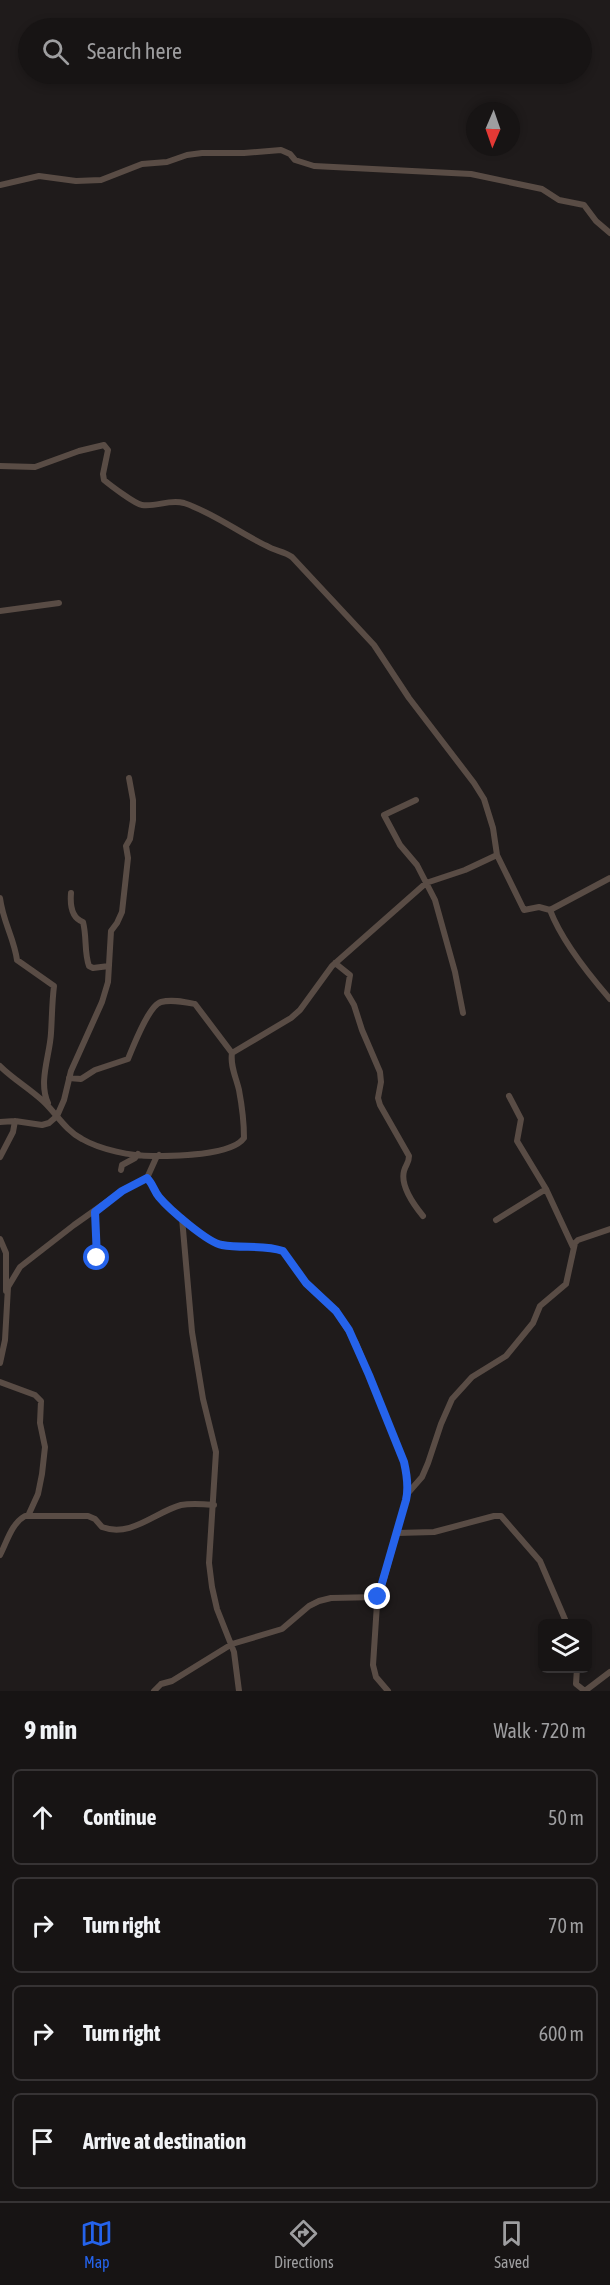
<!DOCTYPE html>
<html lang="en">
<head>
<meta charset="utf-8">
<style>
  body { margin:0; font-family:"Asap Condensed",sans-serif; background:#201d1d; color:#f1f3f6 }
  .controls { position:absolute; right:18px; bottom:18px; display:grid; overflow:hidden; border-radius:9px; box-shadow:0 3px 9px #0003 }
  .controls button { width:54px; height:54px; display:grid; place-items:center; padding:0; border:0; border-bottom:2px solid #363334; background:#171414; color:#f1f3f6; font:30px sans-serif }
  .compass { position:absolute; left:466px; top:102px; width:54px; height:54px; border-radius:50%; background:#171414; box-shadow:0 3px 9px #0003; rotate:182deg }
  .stop { position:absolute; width:18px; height:18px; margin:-14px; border:4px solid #2563eb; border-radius:50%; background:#fff }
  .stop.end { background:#2563eb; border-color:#fff; box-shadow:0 2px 6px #0008 }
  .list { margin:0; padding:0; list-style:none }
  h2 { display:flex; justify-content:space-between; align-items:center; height:78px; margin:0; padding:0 24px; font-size:26px }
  h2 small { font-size:20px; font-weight:400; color:#9e9ea0 }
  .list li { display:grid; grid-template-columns:39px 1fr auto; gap:18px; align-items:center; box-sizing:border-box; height:96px; margin:0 12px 12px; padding:0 12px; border:2px solid #363334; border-radius:9px }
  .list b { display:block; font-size:22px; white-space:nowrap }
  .list em { font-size:20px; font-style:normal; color:#9e9ea0 }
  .icon { flex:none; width:33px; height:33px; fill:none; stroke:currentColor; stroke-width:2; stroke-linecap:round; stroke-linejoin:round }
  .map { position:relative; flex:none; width:610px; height:1691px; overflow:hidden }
  .search { position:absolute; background:#171414; box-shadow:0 3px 9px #0003; left:18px; right:18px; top:18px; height:66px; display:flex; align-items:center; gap:15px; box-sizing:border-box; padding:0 21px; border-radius:33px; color:#9e9ea0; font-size:22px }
  .sheet { height:510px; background:#171414 }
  nav { display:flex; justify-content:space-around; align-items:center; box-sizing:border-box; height:84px; border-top:2px solid #363334; background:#171414; font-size:16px; color:#9e9ea0 }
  nav a { display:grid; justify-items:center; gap:3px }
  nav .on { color:#2563eb }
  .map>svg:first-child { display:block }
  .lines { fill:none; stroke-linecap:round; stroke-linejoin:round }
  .minor { stroke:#594c45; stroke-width:6 }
  .route { stroke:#2563eb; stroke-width:8 }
</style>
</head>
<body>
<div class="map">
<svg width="610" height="1691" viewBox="0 0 610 1691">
  <rect width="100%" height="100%" fill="#1f1b1b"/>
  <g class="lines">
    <path class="minor" d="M0,185L39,176L76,181L101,180L142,164L167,162L187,155L202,153H244L281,150L290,154L295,160L314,166L471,174L542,189L559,200L584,205L596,221L610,233
      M0,466L35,467L79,451L104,445L108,450L103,474L104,480C110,485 135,504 142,505C157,507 169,499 184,503C214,513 239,533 267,546C275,551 284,551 292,557L374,645L409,698L474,783L484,799L493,828L497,855L524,910L539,907L550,910C561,939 590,976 610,999
      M0,611L59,603
      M416,800L384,815L400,845L417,865L435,900L455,972L463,1013
      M71,893C70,905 71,918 83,922C87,937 84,952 89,966L93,968L109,966
      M0,898C3,922 14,938 17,960L54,986C52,1002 52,1018 51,1033C50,1055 38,1082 48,1103
      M550,910L610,878
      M335,963L350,975L347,993L354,1005L362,1030L380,1072L381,1082L378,1098L380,1105L409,1156C409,1163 406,1164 404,1171C400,1186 414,1205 423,1216
      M0,1066C13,1079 29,1088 43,1101C56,1113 65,1130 82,1139C101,1150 131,1156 153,1156C174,1156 231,1156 244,1138C244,1122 242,1106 239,1090C236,1077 230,1066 232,1053L291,1018L300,1010L332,966L426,883L465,870L497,855
      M69,1078L81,1079L95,1070L128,1059C133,1047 149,1005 161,1002C172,999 185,1002 195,1004L232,1053
      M509,1096L521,1119L517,1141L546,1189L573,1247
      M0,1122L15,1121L42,1125L49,1123L57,1116L64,1100L71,1071L102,1002L108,982L111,931L117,923L122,912L128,858L126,846L130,839L133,820V800L129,778
      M159,1155L156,1158L147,1178C153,1184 154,1191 159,1197C169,1209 208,1243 223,1245C243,1249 263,1244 283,1251L306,1283L336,1311L356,1343L404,1462L408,1486L406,1500L377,1604L373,1665L376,1677L388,1691
      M0,1157L13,1132L15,1121
      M121,1170L122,1165L135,1158L138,1154
      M95,1212L97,1258
      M182,1218L192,1332L203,1399L216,1452L209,1563L212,1587L217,1609L234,1652L239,1691
      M496,1220L546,1189
      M0,1239L6,1253V1291
      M0,1363L5,1340L8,1287L20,1267L74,1225L122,1191L147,1178
      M0,1382L35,1395L41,1401L40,1423L45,1447L42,1474L38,1494L28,1516
      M408,1493L422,1477L428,1463L441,1424L452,1399L472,1377L506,1356L533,1323L540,1306L566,1284L575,1243L578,1240L610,1229
      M397,1533L434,1532L494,1516H501L540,1561L567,1624
      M0,1555C7,1542 11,1524 25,1516H88L95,1519L102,1527C131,1538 155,1512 181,1505C192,1503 203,1504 214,1505
      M577,1668L576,1684L585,1691
      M154,1691L161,1684L172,1681L232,1644L282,1629L309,1606L319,1601L331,1598L378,1597
      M585,1691L610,1672"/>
  </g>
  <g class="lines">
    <path class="route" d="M97,1258L95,1212L122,1191L147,1178C153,1184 154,1191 159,1197C169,1209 208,1243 222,1245C242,1249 263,1244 283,1251L306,1283L336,1311L349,1330L369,1375L404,1462C407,1475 409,1487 406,1500L378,1597"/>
  </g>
</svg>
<div class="controls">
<button><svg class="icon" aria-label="layers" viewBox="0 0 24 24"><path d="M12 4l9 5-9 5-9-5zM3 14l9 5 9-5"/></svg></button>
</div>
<svg class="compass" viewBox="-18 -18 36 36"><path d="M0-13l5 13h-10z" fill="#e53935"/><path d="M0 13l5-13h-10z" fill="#9e9ea0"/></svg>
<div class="stop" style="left:97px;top:1258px"></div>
<div class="stop end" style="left:378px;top:1597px"></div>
<div class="search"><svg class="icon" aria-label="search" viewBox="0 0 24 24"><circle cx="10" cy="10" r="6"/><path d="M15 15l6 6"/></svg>Search here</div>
</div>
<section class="sheet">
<h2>9 min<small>Walk · 720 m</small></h2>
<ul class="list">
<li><svg class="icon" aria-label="ahead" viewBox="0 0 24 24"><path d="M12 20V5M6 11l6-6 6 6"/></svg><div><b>Continue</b></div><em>50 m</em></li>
<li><svg class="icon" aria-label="right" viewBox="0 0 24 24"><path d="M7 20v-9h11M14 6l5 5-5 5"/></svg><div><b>Turn right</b></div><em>70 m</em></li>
<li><svg class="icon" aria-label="right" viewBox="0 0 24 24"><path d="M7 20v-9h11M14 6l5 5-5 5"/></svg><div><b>Turn right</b></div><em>600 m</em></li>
<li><svg class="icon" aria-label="arrive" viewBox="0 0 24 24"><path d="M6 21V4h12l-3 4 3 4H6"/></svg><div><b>Arrive at destination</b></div></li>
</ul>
</section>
<nav>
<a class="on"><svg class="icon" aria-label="map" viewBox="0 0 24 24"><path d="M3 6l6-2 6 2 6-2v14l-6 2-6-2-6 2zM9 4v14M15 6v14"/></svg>Map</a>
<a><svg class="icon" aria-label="directions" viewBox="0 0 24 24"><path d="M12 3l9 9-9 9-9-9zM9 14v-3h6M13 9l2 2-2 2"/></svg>Directions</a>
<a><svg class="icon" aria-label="saved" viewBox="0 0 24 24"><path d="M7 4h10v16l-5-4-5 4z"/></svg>Saved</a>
</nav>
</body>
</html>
